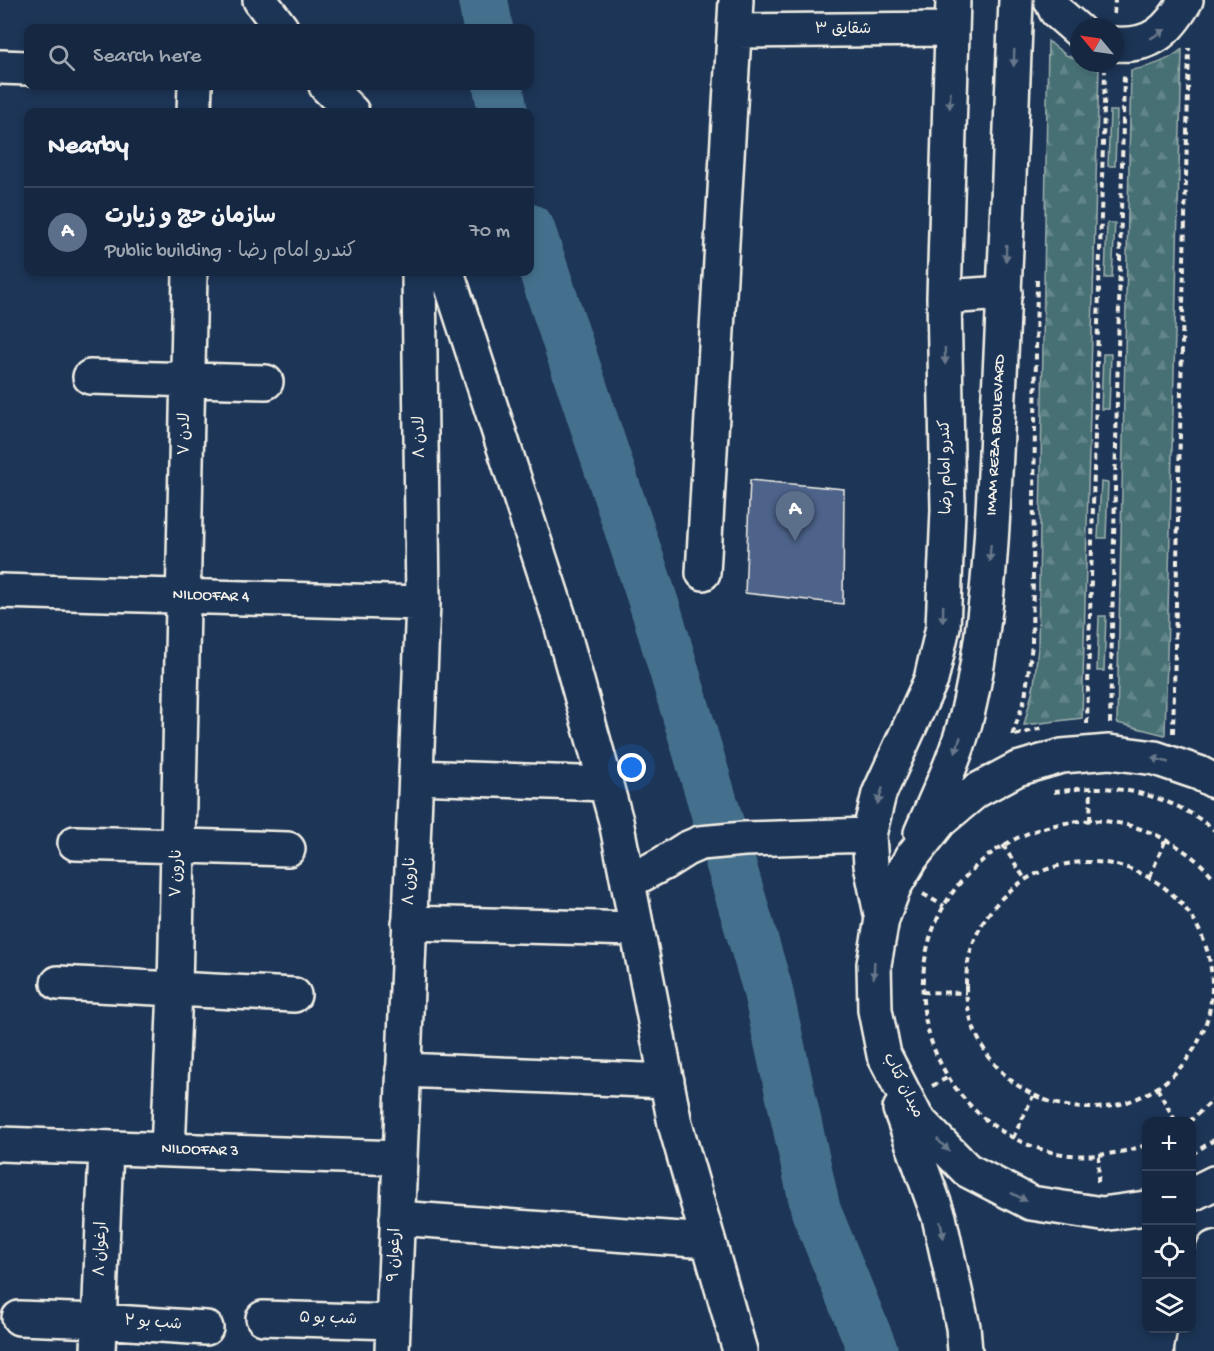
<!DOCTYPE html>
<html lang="en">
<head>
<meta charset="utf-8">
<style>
  body { margin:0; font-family:"Gochi Hand","Playpen Sans Arabic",sans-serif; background:#23344c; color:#f1f3f6 }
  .controls { position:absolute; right:18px; bottom:18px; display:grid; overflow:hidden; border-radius:12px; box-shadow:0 3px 9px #0003 }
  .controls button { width:54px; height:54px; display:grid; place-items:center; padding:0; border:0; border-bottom:2px solid #35445a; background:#162841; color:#f1f3f6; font:30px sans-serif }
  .compass { position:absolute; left:1070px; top:18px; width:54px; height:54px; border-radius:50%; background:#162841; box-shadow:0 3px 9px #0003; rotate:299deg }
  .you { position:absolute; left:632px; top:768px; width:21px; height:21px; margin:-15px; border:4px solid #fff; border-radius:50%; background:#1a73e8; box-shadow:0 0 0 9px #1a73e833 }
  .badge { display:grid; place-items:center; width:39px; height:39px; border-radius:50%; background:#bca0f2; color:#fff; font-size:20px; font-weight:700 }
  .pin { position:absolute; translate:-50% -50px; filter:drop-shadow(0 2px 3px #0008) }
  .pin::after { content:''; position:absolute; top:32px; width:21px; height:18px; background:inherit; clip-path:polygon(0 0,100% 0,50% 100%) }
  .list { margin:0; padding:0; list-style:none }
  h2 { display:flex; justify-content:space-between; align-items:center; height:78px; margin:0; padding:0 24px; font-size:26px }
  h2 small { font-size:20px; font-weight:400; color:#9ea6b1 }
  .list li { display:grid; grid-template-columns:39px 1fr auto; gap:18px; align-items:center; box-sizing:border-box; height:90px; padding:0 24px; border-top:2px solid #35445a }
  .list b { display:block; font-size:22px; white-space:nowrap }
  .list p { margin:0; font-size:20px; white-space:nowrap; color:#9ea6b1 }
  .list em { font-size:20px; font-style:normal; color:#9ea6b1 }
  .icon { flex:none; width:33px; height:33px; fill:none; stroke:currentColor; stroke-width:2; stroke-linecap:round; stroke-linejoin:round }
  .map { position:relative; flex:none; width:1214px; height:1351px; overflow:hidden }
  .search { position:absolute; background:#162841; box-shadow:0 3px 9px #0003; left:24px; top:24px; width:510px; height:66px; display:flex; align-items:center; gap:15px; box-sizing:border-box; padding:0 21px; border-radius:12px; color:#9ea6b1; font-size:22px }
  .panel { position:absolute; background:#162841; box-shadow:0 3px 9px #0003; left:24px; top:108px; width:510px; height:168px; border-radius:12px }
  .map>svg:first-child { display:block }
  .green { fill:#477075; stroke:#9eb0ae; stroke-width:1.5 }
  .forest { fill:url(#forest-firs); stroke:#9eb0ae; stroke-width:1.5 }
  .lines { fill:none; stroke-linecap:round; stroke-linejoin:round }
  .river { stroke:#456f8d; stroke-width:50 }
  .building { fill:#4e648a; stroke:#f4f1e8; stroke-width:1.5 }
  .minor-casing { stroke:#f4f1e8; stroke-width:38 }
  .major-casing { stroke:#f4f1e8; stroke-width:38 }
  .path { stroke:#f4f1e8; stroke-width:4; stroke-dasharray:6 4.5; stroke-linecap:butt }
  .minor { stroke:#1d3557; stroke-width:33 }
  .major { stroke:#1d3557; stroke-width:33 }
  .oneway { fill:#68778a }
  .labels { text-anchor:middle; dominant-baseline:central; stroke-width:4.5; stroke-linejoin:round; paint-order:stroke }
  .street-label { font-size:16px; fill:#f4f1e8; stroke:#1d3557 }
</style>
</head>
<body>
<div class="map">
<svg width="1214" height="1351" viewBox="0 0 1214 1351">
  <defs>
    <pattern id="forest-firs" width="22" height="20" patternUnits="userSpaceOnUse" patternTransform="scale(1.5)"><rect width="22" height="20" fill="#477075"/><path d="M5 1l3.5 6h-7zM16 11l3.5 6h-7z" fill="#628589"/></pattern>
  </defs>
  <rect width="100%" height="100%" fill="#1d3557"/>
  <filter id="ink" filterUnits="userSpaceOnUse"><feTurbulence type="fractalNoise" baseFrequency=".0167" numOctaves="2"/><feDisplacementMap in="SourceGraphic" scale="12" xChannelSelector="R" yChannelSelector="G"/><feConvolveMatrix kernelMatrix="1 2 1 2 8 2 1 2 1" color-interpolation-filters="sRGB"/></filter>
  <g filter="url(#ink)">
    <path class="green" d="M1110,111H1117L1115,166H1108Z
      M1107,223H1115L1112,278H1105Z
      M1103,354H1111L1109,409H1101Z
      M1101,482L1108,483L1106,538H1098Z
      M1099,616H1106L1104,671H1097Z"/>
    <path class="forest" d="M1048,41L1066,55L1079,60V63L1099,67L1082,718L1024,725L1034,685L1038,648Z
      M1182,49L1165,735L1117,723L1131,70C1150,67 1167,62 1182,49Z"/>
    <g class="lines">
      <path class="river" d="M483,0L488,28
        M498,86L503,112
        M530,229L658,616L767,987L816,1211L873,1351"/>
    </g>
    <path class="building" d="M750,480L844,489L843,604L745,593Z"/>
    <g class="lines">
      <g class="minor-casing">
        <path id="minor" d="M260,0L281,28
          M735,31L952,29
          M0,67L28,68
          M326,86L352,112
          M194,112L195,86
          M447,272L560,620L616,821L675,1124L740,1351
          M944,297L1005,293
          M90,377L266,382
          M703,573L736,0
          M0,591L423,603
          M416,777L606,784
          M75,843L288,849
          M628,882L664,863L686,849L700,843L744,839L869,835
          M882,919L871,865L869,835L879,794L931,680L943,627L948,510L944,297L953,0
          M409,923L637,929
          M58,983L294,995
          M403,1070L667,1081
          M0,1144L399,1158
          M168,1150L175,990L190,272
          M397,1218L708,1241
          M19,1318L99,1321L206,1328
          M263,1318L393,1322
          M98,1351L106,1148
          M392,1351L423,603L419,272
          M1213,1351L1214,1312"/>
      </g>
      <g class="major-casing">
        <path id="major" d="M1051,0L1056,11L1079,31
          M1115,44C1152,47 1169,30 1186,0
          M921,833C938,794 957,756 967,715C992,610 993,501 999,394C1006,263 1011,132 1016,0
          M900,1109L939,1217L963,1327L965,1351
          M1192,1194L1214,1183
          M1146,1208L1102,1214L1031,1203L967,1170L917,1119L884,1055L875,1010L874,964L882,919L894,887L911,858L940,821L976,791L1017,769L1062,756L1109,752L1155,758L1199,773L1214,781
          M1192,1351L1205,1271L1214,1248"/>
      </g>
      <path class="path" d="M1114,14L1115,0
        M1037,280L1032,645L1025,698L1012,736L1042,728
        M1110,723L1124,74
        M1087,724L1105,71
        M1173,733L1189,48
        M1054,792C1066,791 1079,788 1091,788C1134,787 1182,802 1214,830
        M1090,821L1091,788
        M1003,845L1025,879
        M966 985a123 123 0 1 1 246 0a123 123 0 1 1-246 0Z
        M1150,876L1166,839
        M923,894L944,906
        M922,992L966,993
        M932,1086L947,1078
        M1157,1088L1176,1122
        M1189,1122L1214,1099
        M1013,1138L1033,1096
        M1146,1145C1122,1153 1097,1157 1071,1155C983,1147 917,1064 923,979C925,939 941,901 969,873C1000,841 1038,825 1081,821C1130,817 1183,841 1214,878
        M1192,1154L1214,1140
        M1098,1182L1099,1156"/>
      <use href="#minor" class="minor"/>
      <use href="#major" class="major"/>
    </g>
    <defs><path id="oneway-solid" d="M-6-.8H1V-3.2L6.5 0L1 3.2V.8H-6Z" transform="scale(1.5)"/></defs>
    <g class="oneway">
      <use href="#oneway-solid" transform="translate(1158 34) rotate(-31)"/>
      <use href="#oneway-solid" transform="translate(1014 58) rotate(92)"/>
      <use href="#oneway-solid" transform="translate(950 100) rotate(92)"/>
      <use href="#oneway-solid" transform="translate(1006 253) rotate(92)"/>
      <use href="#oneway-solid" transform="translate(945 356) rotate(89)"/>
      <use href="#oneway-solid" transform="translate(990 553) rotate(95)"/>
      <use href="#oneway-solid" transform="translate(943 614) rotate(92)"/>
      <use href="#oneway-solid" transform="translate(958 745) rotate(107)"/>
      <use href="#oneway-solid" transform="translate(1160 760) rotate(-164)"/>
      <use href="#oneway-solid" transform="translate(880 796) rotate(108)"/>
      <use href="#oneway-solid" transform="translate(874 970) rotate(92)"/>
      <use href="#oneway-solid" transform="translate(943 1145) rotate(45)"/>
      <use href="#oneway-solid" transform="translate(1019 1197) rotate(27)"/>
      <use href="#oneway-solid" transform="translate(942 1230) rotate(78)"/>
    </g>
  </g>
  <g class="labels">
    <g class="street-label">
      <text x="843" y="30">شقایق ۳</text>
      <text transform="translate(186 434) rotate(-89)">لادن ۷</text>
      <text transform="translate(997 435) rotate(-87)">IMAM REZA BOULEVARD</text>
      <text transform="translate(421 437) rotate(-91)">لادن ۸</text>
      <text transform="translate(947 467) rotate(-91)">کندرو امام رضا</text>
      <text transform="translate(211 597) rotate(2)">NILOOFAR 4</text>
      <text transform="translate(178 873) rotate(-89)">نارون ۷</text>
      <text transform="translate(411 881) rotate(-88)">نارون ۸</text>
      <text transform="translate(902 1086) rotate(63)">میدان کتاب</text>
      <text transform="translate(200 1151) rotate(2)">NILOOFAR 3</text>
      <text transform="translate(102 1249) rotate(-88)">ارغوان ۸</text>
      <text transform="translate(396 1255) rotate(-88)">ارغوان ۹</text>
      <text transform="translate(328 1320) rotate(2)">شب بو ۵</text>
      <text transform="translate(153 1324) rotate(4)">شب بو ۲</text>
    </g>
  </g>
</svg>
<div class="controls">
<button>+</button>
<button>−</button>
<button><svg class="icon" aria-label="locate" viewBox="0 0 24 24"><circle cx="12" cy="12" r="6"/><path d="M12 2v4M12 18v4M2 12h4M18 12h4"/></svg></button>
<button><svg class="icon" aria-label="layers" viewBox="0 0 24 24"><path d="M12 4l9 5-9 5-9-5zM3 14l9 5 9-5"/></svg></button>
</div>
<svg class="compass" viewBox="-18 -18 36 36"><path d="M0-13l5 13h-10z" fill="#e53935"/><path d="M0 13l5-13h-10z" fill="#9ea6b1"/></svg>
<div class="you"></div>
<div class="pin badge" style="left:795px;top:541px;background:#5c6f8a">A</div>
<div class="search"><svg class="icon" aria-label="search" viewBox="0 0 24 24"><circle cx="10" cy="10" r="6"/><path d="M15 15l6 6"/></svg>Search here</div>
<section class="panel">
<h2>Nearby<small></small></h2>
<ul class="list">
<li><span class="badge" style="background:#5c6f8a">A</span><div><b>سازمان حج و زیارت</b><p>Public building · کندرو امام رضا</p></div><em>70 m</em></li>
</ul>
</section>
</div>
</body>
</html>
